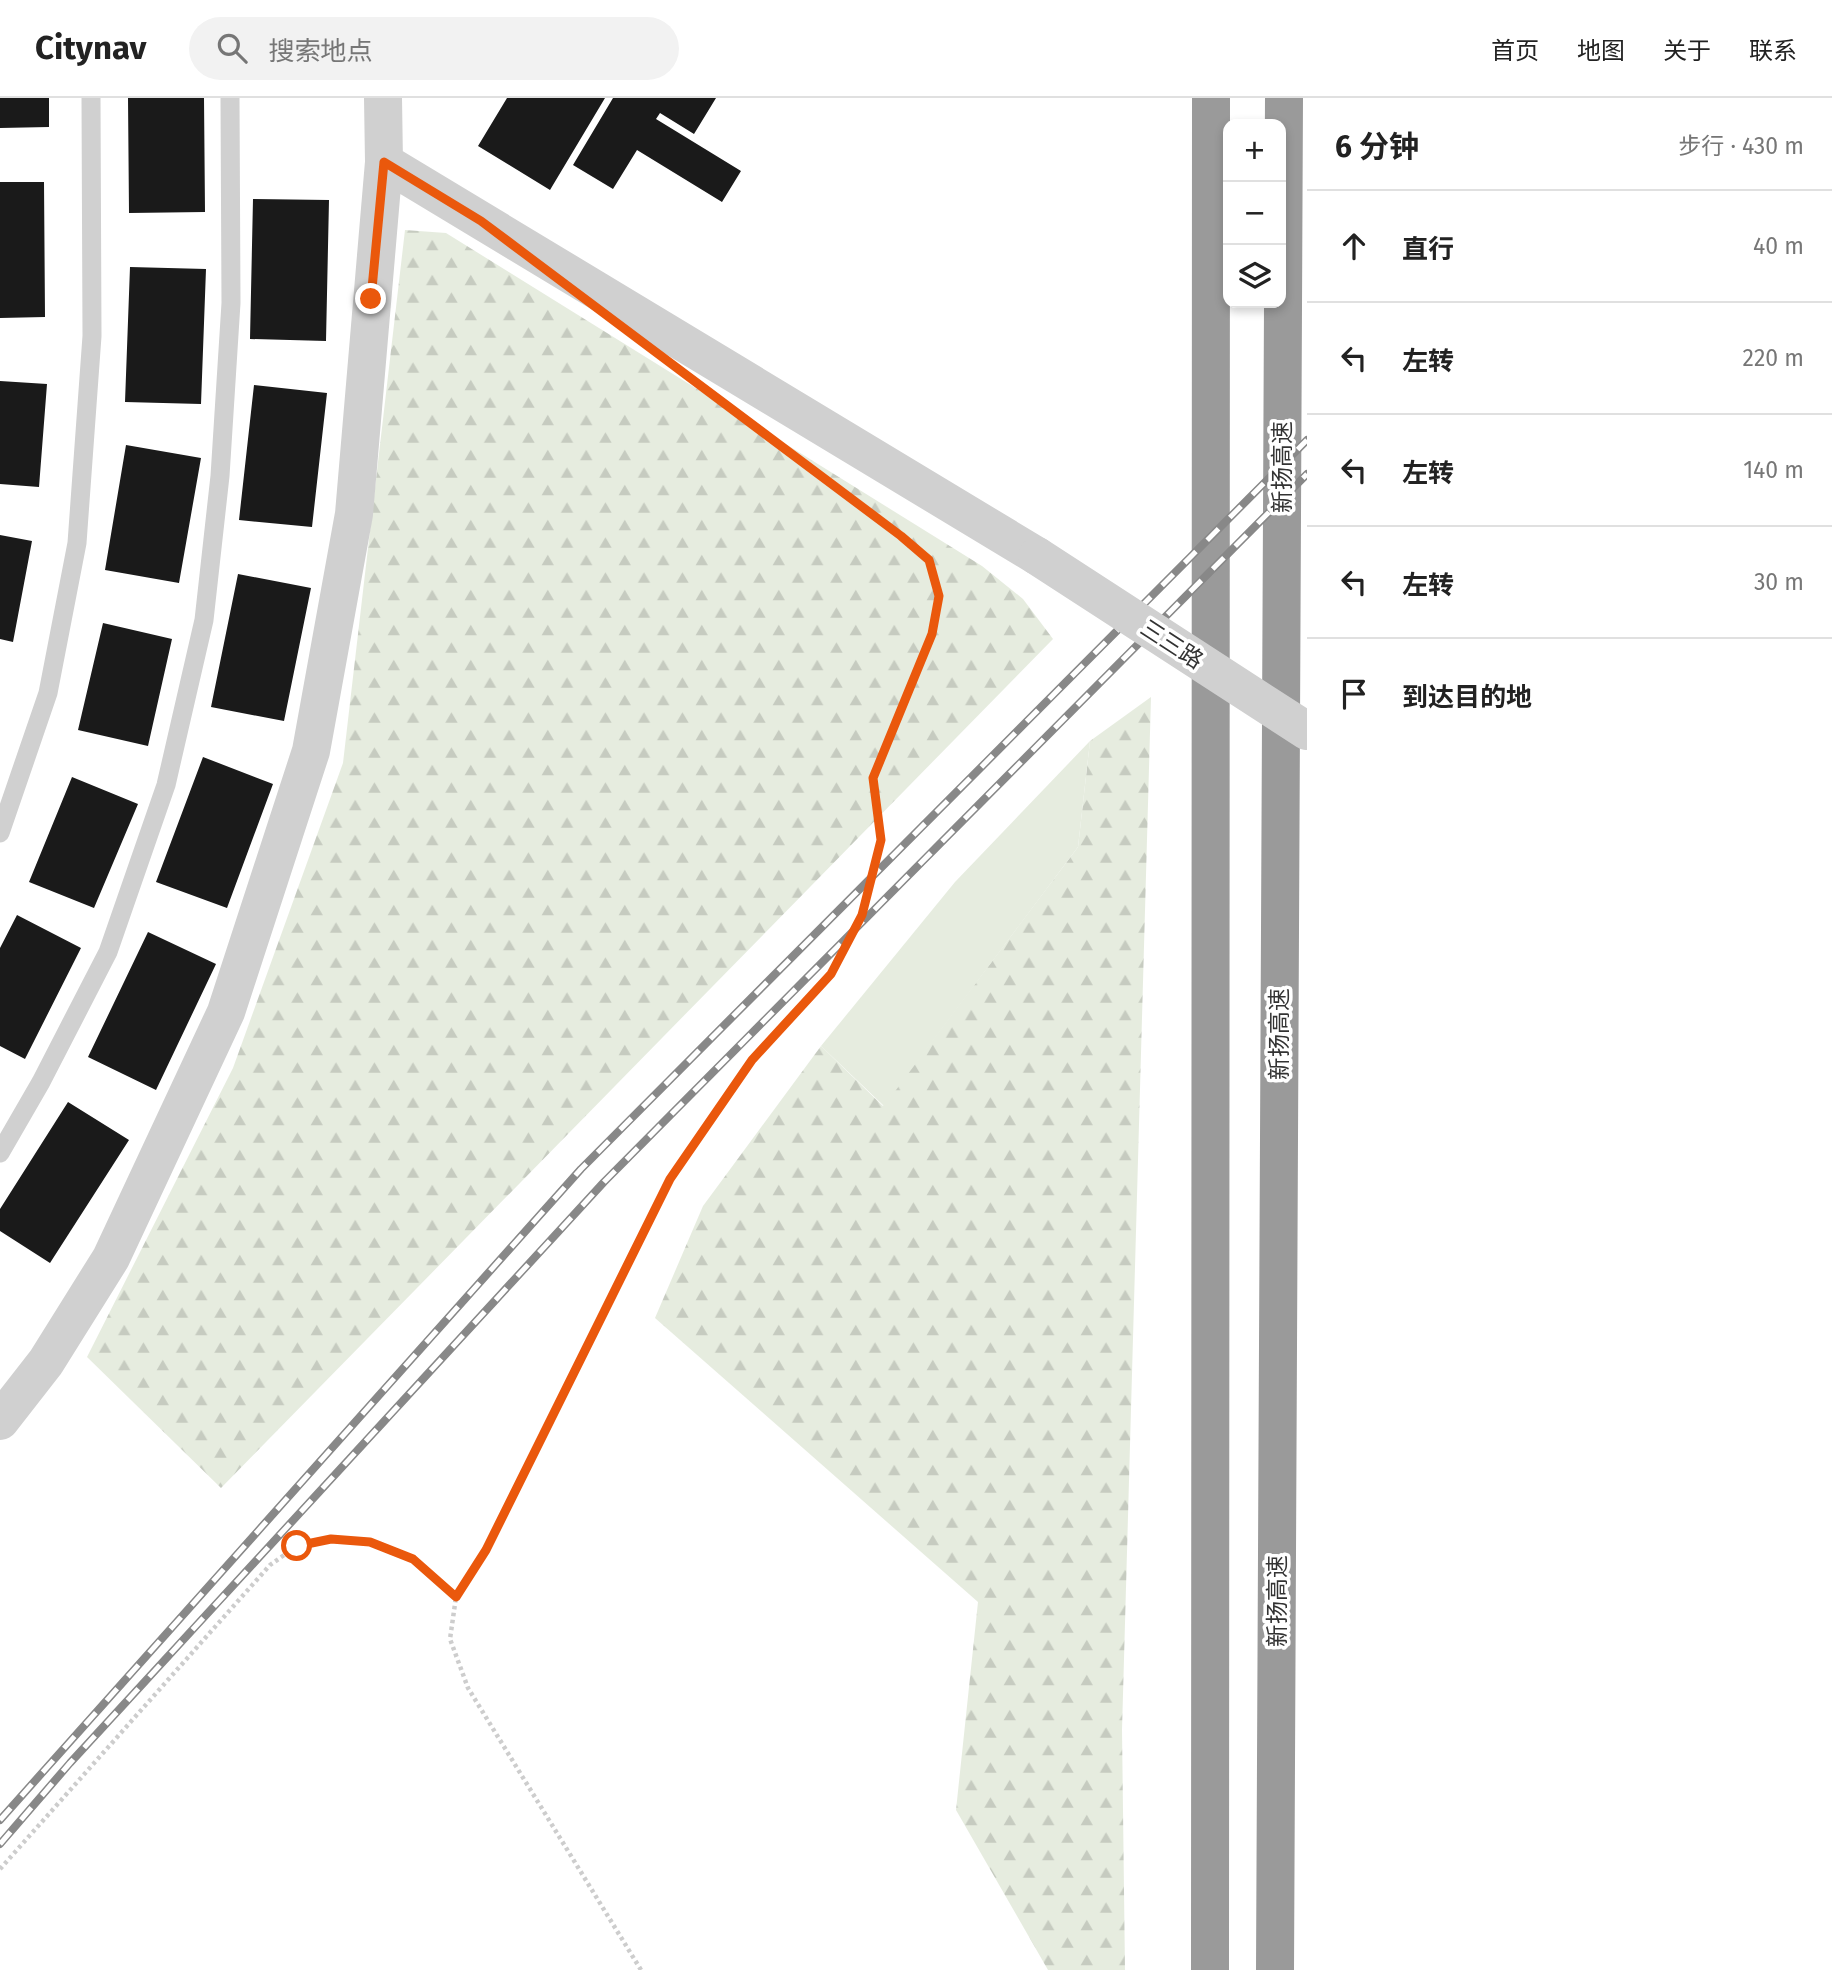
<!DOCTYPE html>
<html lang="zh">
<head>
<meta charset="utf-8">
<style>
  body { margin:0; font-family:"Fira Sans","Noto Sans SC",sans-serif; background:#f2f2f2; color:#222 }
  .controls { position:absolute; right:21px; top:21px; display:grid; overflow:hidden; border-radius:14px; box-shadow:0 4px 10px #0003 }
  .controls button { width:63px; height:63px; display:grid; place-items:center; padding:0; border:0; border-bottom:2px solid #e0e0e0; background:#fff; color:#222; font:35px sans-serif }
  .stop { position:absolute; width:21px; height:21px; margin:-16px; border:5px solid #ea580c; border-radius:50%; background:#fff }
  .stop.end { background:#ea580c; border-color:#fff; box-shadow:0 2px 7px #0008 }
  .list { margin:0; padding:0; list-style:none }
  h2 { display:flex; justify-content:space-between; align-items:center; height:91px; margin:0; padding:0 28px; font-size:30px }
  h2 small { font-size:23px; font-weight:400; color:#767676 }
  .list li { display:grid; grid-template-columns:46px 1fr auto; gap:21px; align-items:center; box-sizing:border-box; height:112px; padding:0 28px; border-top:2px solid #e0e0e0 }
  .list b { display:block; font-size:26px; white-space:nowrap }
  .list em { font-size:23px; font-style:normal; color:#767676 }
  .icon { flex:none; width:38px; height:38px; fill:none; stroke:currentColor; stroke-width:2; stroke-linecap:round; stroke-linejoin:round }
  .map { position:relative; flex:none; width:1307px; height:1872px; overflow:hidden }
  header { display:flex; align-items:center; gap:42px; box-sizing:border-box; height:98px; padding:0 35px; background:#fff; border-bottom:2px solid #e0e0e0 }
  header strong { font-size:33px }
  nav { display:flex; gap:38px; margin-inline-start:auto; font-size:24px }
  .search { width:490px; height:63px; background:#f2f2f2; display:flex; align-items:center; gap:18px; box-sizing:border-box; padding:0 24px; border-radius:38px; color:#767676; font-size:26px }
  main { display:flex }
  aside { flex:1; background:#fff }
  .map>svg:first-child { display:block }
  .forest { fill:url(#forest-firs) }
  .green { fill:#e6ecdf }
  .building { fill:#1a1a1a }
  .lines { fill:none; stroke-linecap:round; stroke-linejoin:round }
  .path { stroke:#cdcdcd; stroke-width:4.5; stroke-dasharray:3.5 3.5; stroke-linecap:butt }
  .lane { stroke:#d0d0d0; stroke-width:19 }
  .street { stroke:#d0d0d0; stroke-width:38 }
  .highway { stroke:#9a9a9a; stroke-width:38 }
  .rail-casing { stroke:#888; stroke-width:8 }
  .rail { stroke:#fff; stroke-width:5; stroke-dasharray:16; stroke-linecap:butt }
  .street-bridge { stroke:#d0d0d0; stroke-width:38 }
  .route { stroke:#ea580c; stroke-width:9 }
  .labels { text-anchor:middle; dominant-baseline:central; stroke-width:7; stroke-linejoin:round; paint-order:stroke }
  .street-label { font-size:23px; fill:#333; stroke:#fff }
</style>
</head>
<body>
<header>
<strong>Citynav</strong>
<div class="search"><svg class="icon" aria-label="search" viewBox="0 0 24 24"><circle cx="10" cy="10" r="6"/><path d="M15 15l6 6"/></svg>搜索地点</div>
<nav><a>首页</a><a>地图</a><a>关于</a><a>联系</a></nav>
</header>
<main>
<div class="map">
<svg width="1307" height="1872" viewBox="0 0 1307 1872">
  <defs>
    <pattern id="forest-firs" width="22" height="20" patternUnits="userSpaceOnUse" patternTransform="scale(1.75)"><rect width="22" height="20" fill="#e6ecdf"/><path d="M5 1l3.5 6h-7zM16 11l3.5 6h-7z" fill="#c6cbc0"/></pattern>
  </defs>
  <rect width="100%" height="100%" fill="#fff"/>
  <path class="forest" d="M405,132L446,135L982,468L1023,501L1053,541L221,1390L87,1259L233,970L343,665Z
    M1151,599L1122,1632L1125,1872H1048L956,1712L978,1504L655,1220L703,1108L821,948L883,1008L1078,749L1090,643Z"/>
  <path class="green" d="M1090,643L1078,749L884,1008L821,948L955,784Z"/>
  <path class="building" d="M0,0H49V29L0,30Z
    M128,0H204L205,114L129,115Z
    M507,0H605L550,92L478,48Z
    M613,0H716L694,36L660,15L656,21L741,73L722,104L637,52L613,91L573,67Z
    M0,84H44L45,219L0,220Z
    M253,101L329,102L326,243L250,241Z
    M130,169L206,171L201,306L125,304Z
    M0,283L47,286L39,389L0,386Z
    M254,287L327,295L312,429L239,422Z
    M126,347L201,360L179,485L105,472Z
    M0,437L32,443L13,544L0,541Z
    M238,476L311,490L284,623L211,609Z
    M103,525L172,541L148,648L78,632Z
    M203,659L273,686L227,810L156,784Z
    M72,679L138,706L94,810L29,784Z
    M17,817L81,850L25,961L0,948V850Z
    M148,834L216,866L156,992L88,959Z
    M68,1004L129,1042L50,1165L0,1133V1111Z"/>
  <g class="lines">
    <path class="path" d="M0,1771L270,1467L297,1448L331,1441L370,1444L413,1461L456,1499
      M641,1872L468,1590L450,1541L456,1499L486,1452L670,1081L752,962L831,876L862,817L881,742L873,680L932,536L939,498L929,462L901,437L793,356"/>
    <path class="lane" d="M0,735L48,595L77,445L92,238L91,0
      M0,1055L41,984L108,854L166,687L204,522L220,378L231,205L230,0"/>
    <path class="street" d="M384,64L1037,458
      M0,1323L46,1264L111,1160L226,914L311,653L354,416L384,64L383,0"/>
    <path class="highway" d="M1210,1872L1211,0
      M1275,1872L1284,0"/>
    <g class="rail-casing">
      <path id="rail" d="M0,1722L581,1071L1307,342
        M0,1746L70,1665L604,1084L1307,376"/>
    </g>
    <use href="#rail" class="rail"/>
    <path class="street-bridge" d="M1037,458L1307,633"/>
  </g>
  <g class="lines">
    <path class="route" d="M297,1448L331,1441L370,1444L413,1461L456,1499L486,1452L670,1081L752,962L831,876L862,817L881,742L873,680L932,536L939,498L929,462L901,438L481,123L384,64L371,201"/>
  </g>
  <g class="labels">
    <g class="street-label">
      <text transform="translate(1282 369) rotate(-90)">新扬高速</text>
      <text transform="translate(1172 546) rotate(33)">三三路</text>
      <text transform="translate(1279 936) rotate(-90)">新扬高速</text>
      <text transform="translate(1277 1503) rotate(-90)">新扬高速</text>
    </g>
  </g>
</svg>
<div class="controls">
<button>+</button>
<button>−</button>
<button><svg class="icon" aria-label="layers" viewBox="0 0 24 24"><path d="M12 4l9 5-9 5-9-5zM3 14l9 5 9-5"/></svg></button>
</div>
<div class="stop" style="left:297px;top:1448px"></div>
<div class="stop end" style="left:371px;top:201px"></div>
</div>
<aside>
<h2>6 分钟<small>步行 · 430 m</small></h2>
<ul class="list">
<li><svg class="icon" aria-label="ahead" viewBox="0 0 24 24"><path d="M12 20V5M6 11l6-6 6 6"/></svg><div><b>直行</b></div><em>40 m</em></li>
<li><svg class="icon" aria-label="left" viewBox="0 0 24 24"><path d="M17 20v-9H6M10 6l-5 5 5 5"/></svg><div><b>左转</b></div><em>220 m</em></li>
<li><svg class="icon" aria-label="left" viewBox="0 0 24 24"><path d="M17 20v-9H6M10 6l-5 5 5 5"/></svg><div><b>左转</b></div><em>140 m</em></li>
<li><svg class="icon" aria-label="left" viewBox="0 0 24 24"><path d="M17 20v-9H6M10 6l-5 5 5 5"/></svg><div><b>左转</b></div><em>30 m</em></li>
<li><svg class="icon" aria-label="arrive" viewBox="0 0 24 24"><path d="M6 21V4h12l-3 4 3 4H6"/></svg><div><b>到达目的地</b></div></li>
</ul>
</aside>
</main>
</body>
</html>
